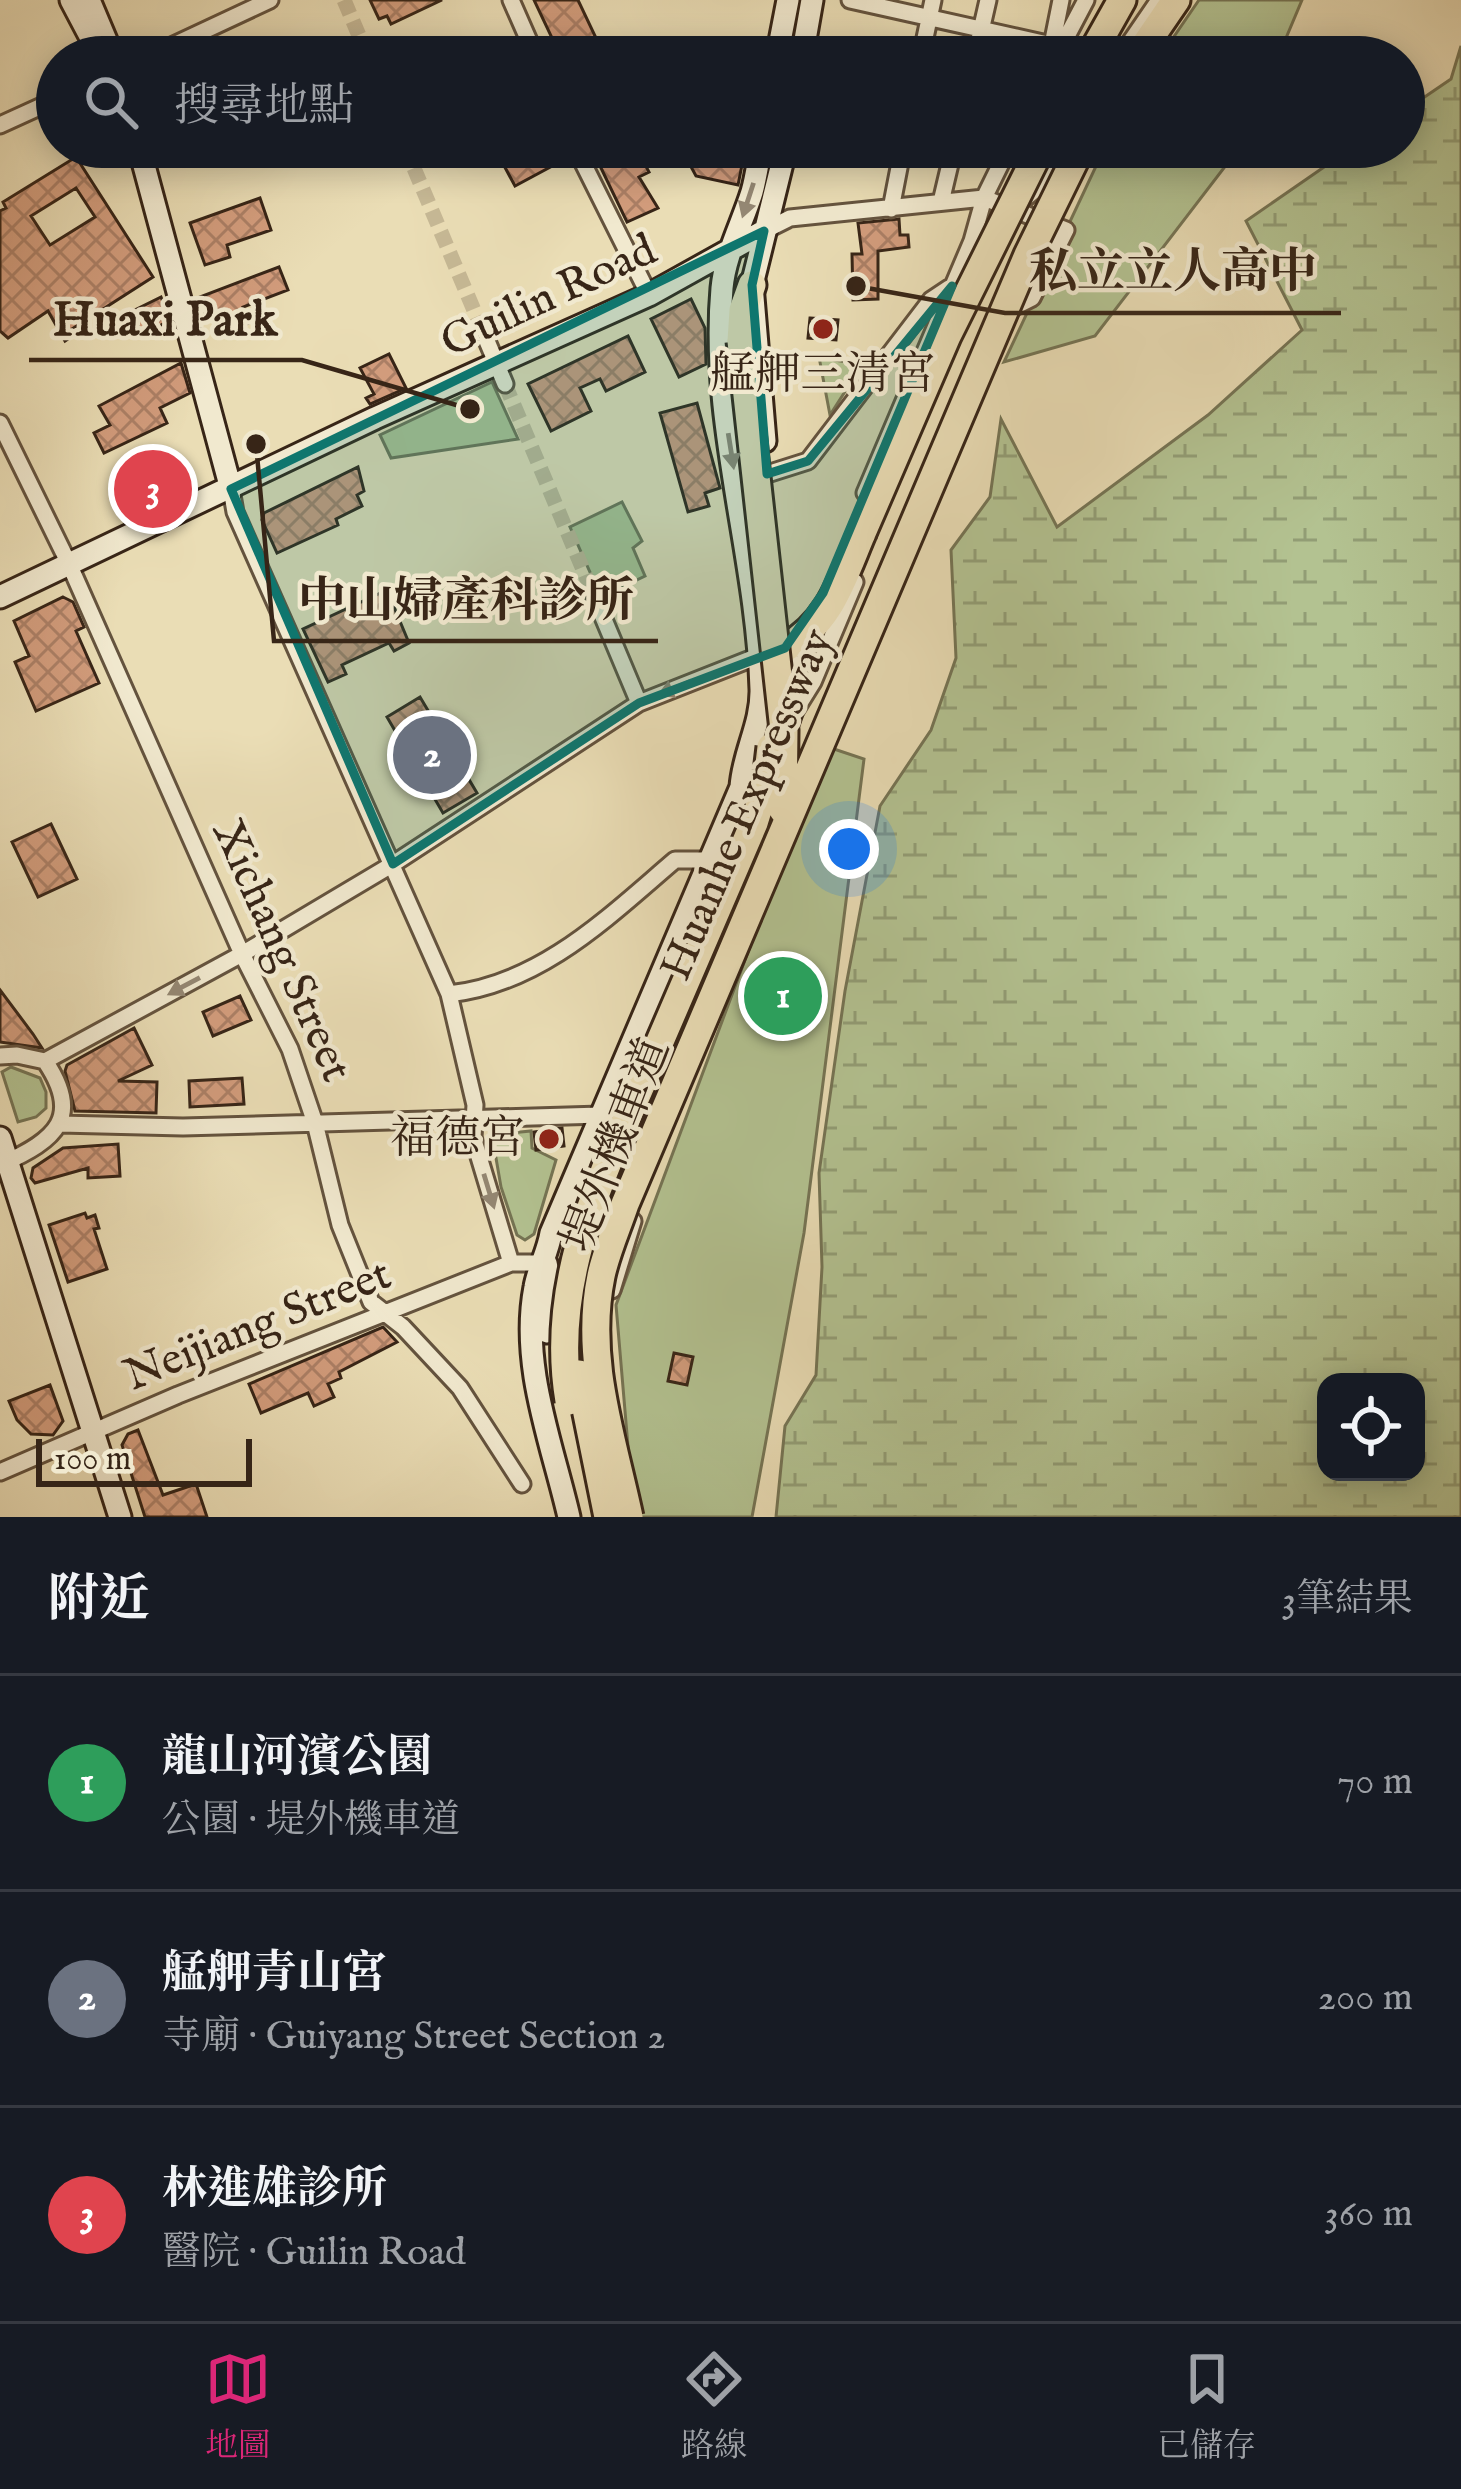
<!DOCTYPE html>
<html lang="zh-TW">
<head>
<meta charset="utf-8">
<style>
  body { margin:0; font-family:"IM FELL English","Noto Serif TC",serif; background:#20242c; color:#f1f3f6 }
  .controls { position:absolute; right:36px; bottom:36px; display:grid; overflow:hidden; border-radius:24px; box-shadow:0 6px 30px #0003 }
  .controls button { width:108px; height:108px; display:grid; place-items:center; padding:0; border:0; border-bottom:3px solid #363941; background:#171b24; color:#f1f3f6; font:60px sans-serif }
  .scale { position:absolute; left:36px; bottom:30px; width:216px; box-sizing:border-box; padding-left:12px; border:6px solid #372517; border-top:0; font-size:33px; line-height:42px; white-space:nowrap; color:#372517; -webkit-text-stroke:9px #f1e9cf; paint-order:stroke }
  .you { position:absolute; left:849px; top:849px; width:42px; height:42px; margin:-30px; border:9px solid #fff; border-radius:50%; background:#1a73e8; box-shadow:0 0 0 18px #1a73e833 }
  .badge { display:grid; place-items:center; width:78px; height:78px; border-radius:50%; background:#db2777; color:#fff; font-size:39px; font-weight:700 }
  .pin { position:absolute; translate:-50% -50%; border:6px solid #fff; box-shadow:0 3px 12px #0006 }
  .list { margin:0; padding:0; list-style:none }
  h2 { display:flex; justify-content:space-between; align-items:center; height:156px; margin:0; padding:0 48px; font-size:51px }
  h2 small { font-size:39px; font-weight:400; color:#9ea1a6 }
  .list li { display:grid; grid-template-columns:78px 1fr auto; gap:36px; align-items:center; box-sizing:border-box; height:216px; padding:0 48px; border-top:3px solid #363941 }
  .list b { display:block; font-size:45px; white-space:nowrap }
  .list p { margin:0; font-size:39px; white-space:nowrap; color:#9ea1a6 }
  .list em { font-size:39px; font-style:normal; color:#9ea1a6 }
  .icon { flex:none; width:66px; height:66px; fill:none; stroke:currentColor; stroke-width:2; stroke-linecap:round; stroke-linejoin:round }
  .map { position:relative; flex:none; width:1461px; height:1517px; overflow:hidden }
  .search { position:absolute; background:#171b24; box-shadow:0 6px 30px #0003; left:36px; right:36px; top:36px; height:132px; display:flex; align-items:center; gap:30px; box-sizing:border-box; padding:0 42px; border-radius:66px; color:#9ea1a6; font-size:45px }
  .sheet { height:804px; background:#171b24 }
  nav { display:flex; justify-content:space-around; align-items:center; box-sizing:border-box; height:168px; border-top:3px solid #363941; background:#171b24; font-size:33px; color:#9ea1a6 }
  nav a { display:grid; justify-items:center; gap:6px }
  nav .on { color:#db2777 }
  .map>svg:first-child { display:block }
  .wetland { fill:url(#wetland-marsh); stroke:#757454; stroke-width:3; fill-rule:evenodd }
  .park { fill:#b3c291; stroke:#757454; stroke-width:3 }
  .building { fill:url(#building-cross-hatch); stroke:#372517; stroke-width:3; fill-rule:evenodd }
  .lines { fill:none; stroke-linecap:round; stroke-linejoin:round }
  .street-tunnel { stroke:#c6b895; stroke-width:15; stroke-dasharray:15 8; stroke-linecap:butt }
  .street-casing { stroke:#64533e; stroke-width:21 }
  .secondary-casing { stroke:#372517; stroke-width:27 }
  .highway-casing { stroke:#372517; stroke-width:33 }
  .street { stroke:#f1e9cf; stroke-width:15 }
  .secondary { stroke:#f1e9cf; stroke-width:21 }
  .highway { stroke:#eaddb5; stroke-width:27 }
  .highway-bridge-casing { stroke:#372517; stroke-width:33; stroke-linecap:butt }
  .highway-bridge { stroke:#eaddb5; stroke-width:27 }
  .oneway { fill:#948773 }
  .marked { fill:#0f766e; fill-opacity:0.2; stroke:#0f766e; stroke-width:9; stroke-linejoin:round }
  .poi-dot { fill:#8f2418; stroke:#f1e9cf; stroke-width:4.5 }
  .labels { text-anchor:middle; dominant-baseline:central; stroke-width:9; stroke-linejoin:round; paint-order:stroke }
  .street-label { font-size:45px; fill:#372517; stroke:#f1e9cf }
  .poi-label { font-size:45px; fill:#372517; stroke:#f1e9cf }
  .leader { fill:none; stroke:#372517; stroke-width:4.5 }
  .callout-dot { fill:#372517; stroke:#f1e9cf; stroke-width:4.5 }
  .callout-label { font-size:48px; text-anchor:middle; font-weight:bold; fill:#372517; stroke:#f1e9cf; stroke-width:9; stroke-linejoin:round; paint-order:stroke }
</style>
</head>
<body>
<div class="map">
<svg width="1461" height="1517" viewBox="0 0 1461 1517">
  <defs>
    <pattern id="wetland-marsh" width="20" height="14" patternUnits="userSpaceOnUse" patternTransform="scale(3)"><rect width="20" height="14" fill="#b3c291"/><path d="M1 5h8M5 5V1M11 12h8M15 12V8" fill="none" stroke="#929d75"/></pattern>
    <pattern id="building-cross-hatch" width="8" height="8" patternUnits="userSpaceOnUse" patternTransform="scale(3)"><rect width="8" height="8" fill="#d29c7c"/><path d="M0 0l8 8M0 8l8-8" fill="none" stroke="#ab7f65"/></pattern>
  </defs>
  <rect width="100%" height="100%" fill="#eaddb5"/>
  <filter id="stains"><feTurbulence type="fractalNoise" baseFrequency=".00167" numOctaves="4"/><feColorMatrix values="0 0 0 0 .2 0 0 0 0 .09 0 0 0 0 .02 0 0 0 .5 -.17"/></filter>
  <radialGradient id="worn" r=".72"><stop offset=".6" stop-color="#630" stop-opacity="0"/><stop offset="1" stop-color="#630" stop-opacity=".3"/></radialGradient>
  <path class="wetland" d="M1461,46V1517H776L785,1426L816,1375L822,1267L819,1173L845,991L880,806L931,730L956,658L951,550L990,497L1001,419L1057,527L1208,415L1302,330L1246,221L1353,147H1404V111L1451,79ZM1326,1382H1416V1472H1326Z"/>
  <path class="park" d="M1199,0H1302L1278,57H1160Z
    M1105,147H1240L1095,336L1004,362Z
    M819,357L862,365L830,415Z
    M492,382L518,439L391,458L380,435Z
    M622,502L642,541L633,548L645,576L601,597L570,527Z
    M825,746L864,759L804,1233L752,1517H634L616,1305Z
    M11,1067L40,1078L46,1092V1108L36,1117L18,1122L2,1072Z
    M531,1131L532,1148L556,1160L534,1234L525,1240L517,1235L501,1187L492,1135Z"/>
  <path class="building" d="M370,0H442L391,24L387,16L379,19Z
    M534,0H578L605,57H561Z
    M731,45L763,49L762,57H704Z
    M494,147H563L567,158L515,186Z
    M629,147H636L649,172L639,177L658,208L627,222L601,168L605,160Z
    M692,147L744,155L738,185L696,176L689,163Z
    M76,157L153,277L72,329L75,334L65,341L48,311L8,338L0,331V211L6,208L3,202ZM76,188L95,217L50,245L31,216Z
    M260,198L271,230L227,245L230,257L205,265L190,223Z
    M899,219L900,235H908L909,247L878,251V299L853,300L852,254H862L858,223Z
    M279,267L288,290L243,307L249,323L224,333L218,316L206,321L197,298Z
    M161,297L170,320L143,335L131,312Z
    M691,299L705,328L706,364L679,377L651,319Z
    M810,318L838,320L836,340L808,338Z
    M628,336L645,372L606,391L600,379L580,388L591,411L551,431L528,384Z
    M389,354L406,388L370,404L366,398L374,394L360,368Z
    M181,363L190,393L160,408L167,423L104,453L94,433L110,425L99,406Z
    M697,403L720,488L705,493L709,506L688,512L660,413Z
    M358,467L364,491L357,495L362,506L336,519L338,525L277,553L262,520L264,513Z
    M387,590L409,643L394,651L389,643L342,665L346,674L328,682L303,629Z
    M63,597L73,602L84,627L76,631L99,683L36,711L15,662L29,656L14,621Z
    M420,697L477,793L443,813L387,717Z
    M51,824L77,879L38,897L12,842Z
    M0,990L33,1034L42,1048L0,1042Z
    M240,996L251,1020L213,1036L203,1012Z
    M134,1028L152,1065L118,1081L157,1082L156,1113L75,1111L65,1071L67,1065Z
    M242,1078L244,1104L190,1107L189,1081Z
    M562,1128L564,1146L536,1150L534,1132Z
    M118,1144L120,1176L88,1178V1168L35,1183L31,1178L33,1168L63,1148Z
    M85,1213L87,1218L95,1215L99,1228L94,1229L107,1269L68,1282L49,1225Z
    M383,1327L397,1342L339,1372L341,1378L328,1384L334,1397L314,1406L308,1393L261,1413L249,1384Z
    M674,1353L693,1357L687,1385L668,1381Z
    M50,1385L63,1421L53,1435L31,1434L17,1420L9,1401Z
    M138,1430L163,1495L196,1484L207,1517H145L122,1445L128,1434Z"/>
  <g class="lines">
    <path class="street-tunnel" d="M344,0L368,57
      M405,147L487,341
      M505,384L595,598"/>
    <g class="street-casing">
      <path id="street" d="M511,0L536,57
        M850,0L1052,45
        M1051,50L1061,0
        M148,57L270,0
        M921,57L933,0
        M975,57L988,0
        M1056,57L1086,0
        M1120,57L1159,0
        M0,125L57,99
        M575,147L649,295
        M1022,201L1050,177L1067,147
        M941,202L954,147
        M891,209L903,147
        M764,231L790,218L984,198L1066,230L1032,298L1012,308
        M487,341L505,384
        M0,423L70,566L242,954L290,1049L315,1123L340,1225L371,1302L403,1327L460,1388L522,1484
        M767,474L808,461L931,300L949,288
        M231,489L235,512L449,994L475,1105L473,1137L511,1263
        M865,493L972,241L984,198L1009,147
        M595,598L639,703
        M795,711L813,682L855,582
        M449,994C541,984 608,917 675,860H711
        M0,1056L17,1055L45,1061L242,954L393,864L639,703L763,654
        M60,1124L183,1127L601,1115
        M2,1164C56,1140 83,1117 45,1061
        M612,1290L633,1221
        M0,1472L178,1395L511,1263H546"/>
    </g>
    <g class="secondary-casing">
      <path id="secondary" d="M71,0L101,57
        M89,0L113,57
        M777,57L788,0
        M802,57L812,0
        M139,147L231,489
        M765,441L752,285L786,147
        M0,597L375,418L649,295L764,231
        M784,729C801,700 791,676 784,645
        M0,1138L120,1517
        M546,1263L551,1286L547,1332
        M569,1517C552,1443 520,1365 535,1287C538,1269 548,1252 551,1233L741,787C743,753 762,724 761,689C757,555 710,423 722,288C725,255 742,224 752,192C756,178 758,162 761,147"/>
    </g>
    <g class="highway-casing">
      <path id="highway" d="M1090,57L1122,0
        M1137,57L1176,0
        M741,341L743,310L752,285
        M785,648C831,622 842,580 862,533"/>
    </g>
    <use href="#street" class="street"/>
    <use href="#secondary" class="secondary"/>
    <use href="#highway" class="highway"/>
    <g class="highway-bridge-casing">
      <path id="highway-bridge" d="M741,341L784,730L783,810
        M862,533L947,336L1041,147
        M579,1374L608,1517
        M569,1401C548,1277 605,1170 652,1060C686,981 720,902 754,823L767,781L771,747
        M629,1517C612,1437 584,1358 601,1276C606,1252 617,1228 625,1204L1028,255L1081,147"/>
    </g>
    <use href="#highway-bridge" class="highway-bridge"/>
  </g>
  <defs><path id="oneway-solid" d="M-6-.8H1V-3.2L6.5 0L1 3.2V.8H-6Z" transform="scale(3)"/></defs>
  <g class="oneway">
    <use href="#oneway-solid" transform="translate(748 200) rotate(108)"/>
    <use href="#oneway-solid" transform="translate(731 451) rotate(81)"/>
    <use href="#oneway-solid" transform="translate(675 688) rotate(157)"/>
    <use href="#oneway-solid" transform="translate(184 986) rotate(152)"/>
    <use href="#oneway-solid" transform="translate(489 1191) rotate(73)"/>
  </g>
  <path class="marked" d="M764,231L752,285L767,474L808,461L952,286L823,593L785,648L639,703L393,864L231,489Z"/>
  <g class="poi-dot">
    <circle cx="823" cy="329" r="12"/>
    <circle cx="549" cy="1139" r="12"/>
  </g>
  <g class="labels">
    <g class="street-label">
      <text transform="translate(549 297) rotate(-25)">Guilin Road</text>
      <text transform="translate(748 805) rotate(-67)">Huanhe Expressway</text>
      <text transform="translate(281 951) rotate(66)">Xichang Street</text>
      <text transform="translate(617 1145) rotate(-69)">堤外機車道</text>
      <text transform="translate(258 1326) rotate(-22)">Neijiang Street</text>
    </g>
    <g class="poi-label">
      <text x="823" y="375">艋舺三清宮</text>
      <text x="525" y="1139" text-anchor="end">福德宮</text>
    </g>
  </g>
  <path class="leader" d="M856 286L1005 313H1341M470 409L302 360H29M256 444L274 641H658"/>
  <g class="callout-dot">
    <circle cx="856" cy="286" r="12"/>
    <circle cx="470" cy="409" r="12"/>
    <circle cx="256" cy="444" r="12"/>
  </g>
  <g class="callout-label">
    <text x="1173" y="287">私立立人高中</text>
    <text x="165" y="335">Huaxi Park</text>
    <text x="466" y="616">中山婦產科診所</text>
  </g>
  <rect width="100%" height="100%" filter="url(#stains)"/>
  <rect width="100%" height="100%" fill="url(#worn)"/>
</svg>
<div class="controls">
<button><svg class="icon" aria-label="locate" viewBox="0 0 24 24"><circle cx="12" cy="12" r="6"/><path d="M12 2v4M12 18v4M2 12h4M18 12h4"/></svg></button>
</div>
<div class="scale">100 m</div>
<div class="you"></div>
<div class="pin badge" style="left:783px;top:996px;background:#2e9e5b">1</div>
<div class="pin badge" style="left:432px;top:755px;background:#6b7280">2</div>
<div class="pin badge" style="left:153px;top:489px;background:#e0444e">3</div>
<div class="search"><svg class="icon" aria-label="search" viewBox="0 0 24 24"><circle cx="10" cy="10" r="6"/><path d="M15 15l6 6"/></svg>搜尋地點</div>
</div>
<section class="sheet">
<h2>附近<small>3筆結果</small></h2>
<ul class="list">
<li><span class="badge" style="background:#2e9e5b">1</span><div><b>龍山河濱公園</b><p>公園 · 堤外機車道</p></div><em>70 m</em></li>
<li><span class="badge" style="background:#6b7280">2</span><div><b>艋舺青山宮</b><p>寺廟 · Guiyang Street Section 2</p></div><em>200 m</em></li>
<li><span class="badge" style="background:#e0444e">3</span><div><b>林進雄診所</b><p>醫院 · Guilin Road</p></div><em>360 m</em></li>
</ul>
</section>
<nav>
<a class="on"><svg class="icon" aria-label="map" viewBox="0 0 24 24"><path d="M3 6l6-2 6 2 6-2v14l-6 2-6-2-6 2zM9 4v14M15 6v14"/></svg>地圖</a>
<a><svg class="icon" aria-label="directions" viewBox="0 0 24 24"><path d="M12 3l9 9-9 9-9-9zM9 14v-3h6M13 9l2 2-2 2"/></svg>路線</a>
<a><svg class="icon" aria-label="saved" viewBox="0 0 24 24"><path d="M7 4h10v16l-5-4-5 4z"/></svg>已儲存</a>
</nav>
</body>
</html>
